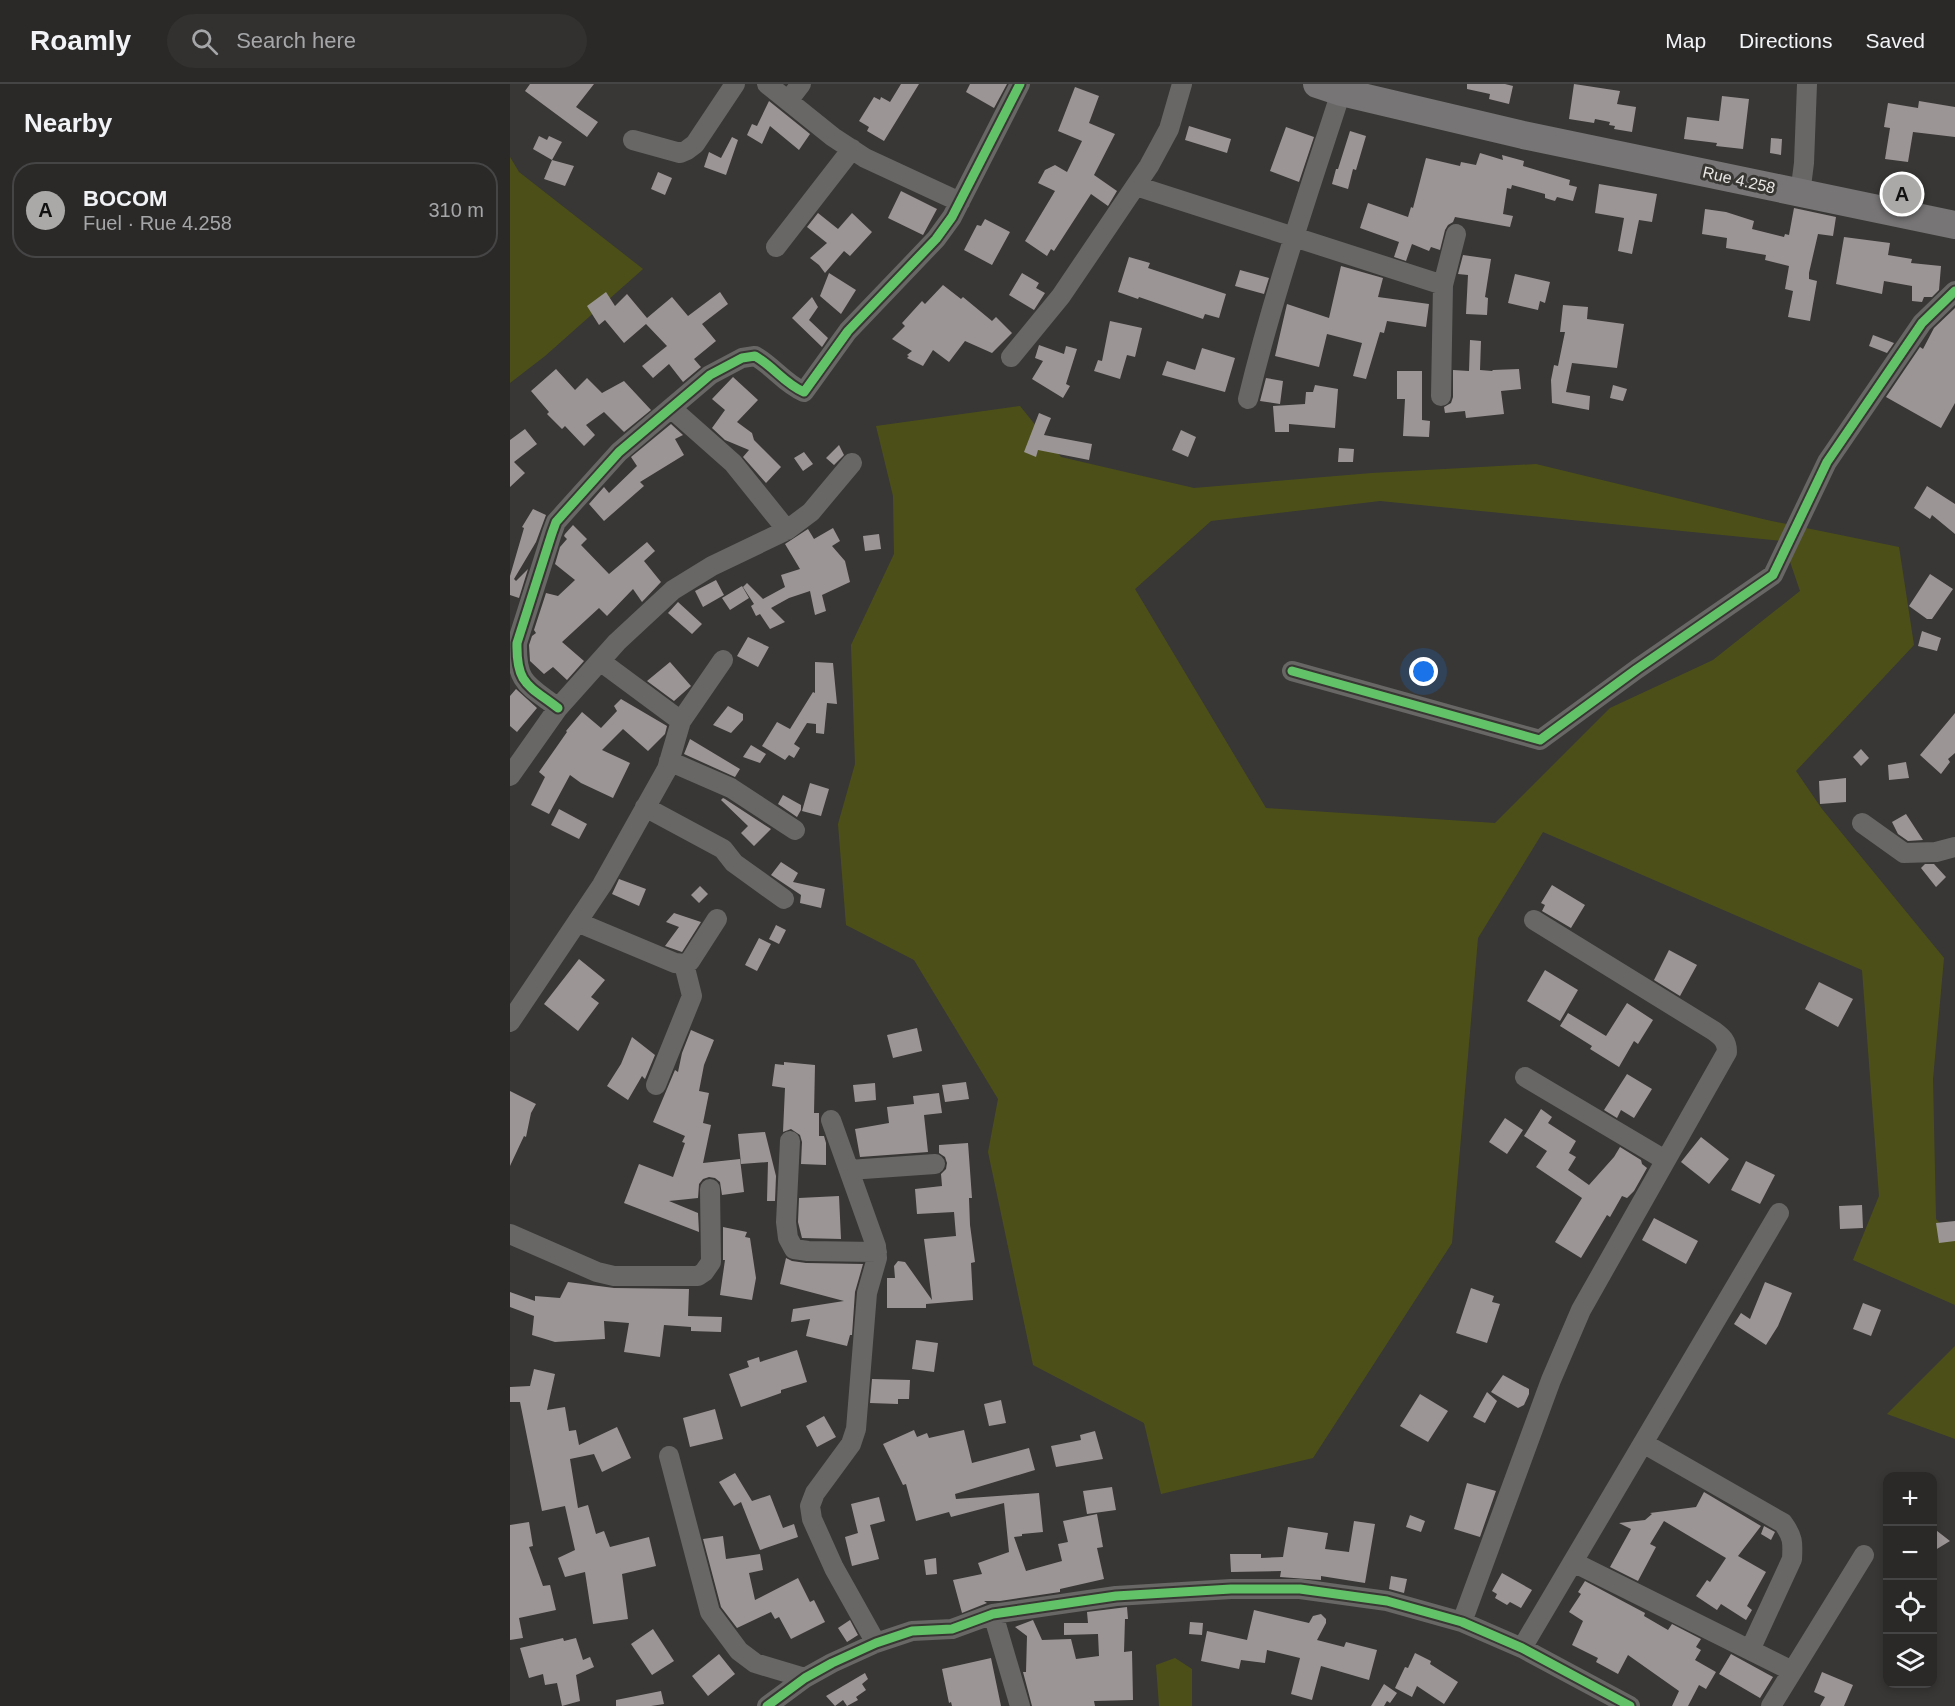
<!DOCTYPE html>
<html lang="en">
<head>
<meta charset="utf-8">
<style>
  body { margin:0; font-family:Helvetica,sans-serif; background:#323130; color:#f1f3f6 }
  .controls { position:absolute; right:18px; bottom:18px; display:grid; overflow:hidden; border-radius:12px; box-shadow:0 3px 9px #0003 }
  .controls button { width:54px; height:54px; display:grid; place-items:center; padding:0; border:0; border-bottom:2px solid #464545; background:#2a2928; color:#f1f3f6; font:30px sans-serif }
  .you { position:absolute; left:914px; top:588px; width:21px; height:21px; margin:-15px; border:4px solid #fff; border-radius:50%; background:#1a73e8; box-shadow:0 0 0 9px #1a73e833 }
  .badge { display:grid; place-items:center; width:39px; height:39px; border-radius:50%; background:#aba9a7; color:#111; font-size:20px; font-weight:700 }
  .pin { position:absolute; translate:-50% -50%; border:3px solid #fff; box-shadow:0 2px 6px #0006 }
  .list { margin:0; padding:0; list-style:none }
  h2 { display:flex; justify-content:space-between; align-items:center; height:78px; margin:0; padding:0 24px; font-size:26px }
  h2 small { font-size:20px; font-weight:400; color:#a5a6a8 }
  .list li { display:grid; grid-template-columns:39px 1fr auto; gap:18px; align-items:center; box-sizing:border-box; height:96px; margin:0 12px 12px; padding:0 12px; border:2px solid #464545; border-radius:24px }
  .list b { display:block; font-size:22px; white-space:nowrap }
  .list p { margin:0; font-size:20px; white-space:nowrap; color:#a5a6a8 }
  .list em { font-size:20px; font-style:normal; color:#a5a6a8 }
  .icon { flex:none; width:33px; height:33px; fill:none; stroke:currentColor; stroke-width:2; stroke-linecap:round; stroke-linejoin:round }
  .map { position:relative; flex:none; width:1445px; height:1622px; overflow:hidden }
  header { display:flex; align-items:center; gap:36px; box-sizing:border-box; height:84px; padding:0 30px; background:#2a2928; border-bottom:2px solid #464545 }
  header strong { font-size:28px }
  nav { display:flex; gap:33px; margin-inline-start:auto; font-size:21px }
  .search { width:420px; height:54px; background:#323130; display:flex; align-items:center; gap:15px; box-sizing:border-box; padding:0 21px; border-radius:33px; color:#a5a6a8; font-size:22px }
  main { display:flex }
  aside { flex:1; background:#2a2928 }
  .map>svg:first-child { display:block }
  .green { fill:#4c5018; fill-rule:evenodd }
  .building { fill:#9c9596 }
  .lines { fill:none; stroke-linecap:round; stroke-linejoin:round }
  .minor { stroke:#686766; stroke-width:20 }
  .highway { stroke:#777575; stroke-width:28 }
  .cycleway-casing { stroke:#393734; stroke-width:13 }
  .cycleway { stroke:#61c268; stroke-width:9 }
  .labels { text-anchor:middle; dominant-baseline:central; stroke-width:6; stroke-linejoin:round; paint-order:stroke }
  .street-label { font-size:16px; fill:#e9e7e5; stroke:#393734 }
</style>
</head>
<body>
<header>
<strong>Roamly</strong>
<div class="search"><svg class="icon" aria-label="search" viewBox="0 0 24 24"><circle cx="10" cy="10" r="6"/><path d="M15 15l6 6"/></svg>Search here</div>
<nav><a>Map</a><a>Directions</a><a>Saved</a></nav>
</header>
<main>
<aside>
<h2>Nearby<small></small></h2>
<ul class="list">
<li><span class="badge">A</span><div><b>BOCOM</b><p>Fuel · Rue 4.258</p></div><em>310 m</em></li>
</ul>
</aside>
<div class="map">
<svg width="1445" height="1622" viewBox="0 0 1445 1622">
  <rect width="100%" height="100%" fill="#383735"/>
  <path class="green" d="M0,73L9,88L133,185L35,272L0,299Z
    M510,322L551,373L684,404L862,389L1026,380L1257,436L1389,463L1404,561L1286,687L1312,725L1434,874L1423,995L1426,1135L1445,1155V1221L1343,1176L1369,1112L1352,886L1033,748L968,854L942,1159L803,1374L651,1410L634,1339L523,1281L478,1068L488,1015L404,876L336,841L328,740L345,680L341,561L384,470L383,412L366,342ZM870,417L1273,457L1290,507L1203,576L1100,624L985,739L756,724L625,505L701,437Z
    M1445,1262V1355L1377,1330Z
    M665,1574L682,1585V1622H649L646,1581Z"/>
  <path class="building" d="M20,0H84L66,23L88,38L77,53L15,7Z
    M391,0H409L374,57L357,47L359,43L349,37L364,13L370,16L371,13L380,18Z
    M460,0H497L484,24L456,8Z
    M957,0H995L1003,2L999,20L979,15L980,10L957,5Z
    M1064,0L1110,7L1107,20L1126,23L1122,48L1104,45L1105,42L1099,41L1100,38L1085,35L1084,39L1059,35Z
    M565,3L589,12L579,39L605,50L584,91L607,107L598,122L581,110L544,167L541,165L537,172L515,157L545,107L528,99L535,86L545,81L557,88L572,57L548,47Z
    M1212,12L1239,15L1233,65L1206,62L1207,59L1174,55L1177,33L1209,37Z
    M259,17L300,50L289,66L260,42L252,60L237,51L242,40L247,42Z
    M1409,17L1445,23V53L1403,48L1398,78L1375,75L1380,44L1374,43L1378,19L1408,24Z
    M679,42L721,55L717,69L675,56Z
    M776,43L804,53L789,98L760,87Z
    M840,47L856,52L846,86L843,85L838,105L822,100L826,85H828Z
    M29,52L37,56L39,52L52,58L42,76L23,65Z
    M222,53L228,56L216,91L194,83L199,68L211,74Z
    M1261,54L1272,55L1271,71L1260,69Z
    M970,69L993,76L992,71L1014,77L1013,82L1060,96L1059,101L1067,103L1063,117L1047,113L1045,117L1035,114V110L1002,101L1001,105L997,104L993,130L1003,132L1000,143L945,133L943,138L938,141L935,146L930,166L921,163L919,167L902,160L896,177L884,173L889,158L850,144L858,119L898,133L901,123L903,124L916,74L950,82L951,78L966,81Z
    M42,76L64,82L55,102L34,95Z
    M148,88L162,94L155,111L141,105Z
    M1089,100L1147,110L1142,138L1129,136L1122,170L1108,167L1114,134L1085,129Z
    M391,107L427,125L413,151L378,134Z
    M1284,124L1326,133L1323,152L1308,150L1299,189V195L1307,197L1300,237L1278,233L1283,207L1275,205L1279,182L1255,176L1256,171L1216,164L1217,154L1192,150L1195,125L1216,128L1244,137L1242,145L1274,153L1275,150L1279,151Z
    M308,129L328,145L342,129L362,148L340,172L334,167L315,189L309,181L300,174L317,159L297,143Z
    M475,135L500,148L482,181L454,166L467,141L471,142Z
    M1334,153L1380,159L1378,171L1402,175L1401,179L1431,182L1429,206L1422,213H1414L1412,218L1402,217V202L1374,197L1372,210L1326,200Z
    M953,171L981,175L975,213L978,214L977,231L956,230L958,191L948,190Z
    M619,173L640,179L638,184L716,210L709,234L695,230L693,235L629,213L628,215L608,208Z
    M831,182L873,194L868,213L919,220L916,243L877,237L874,249L870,248L856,295L843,292L852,259L817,250L809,283L765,272L777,220L819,234Z
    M730,186L759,194L754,210L725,202Z
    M319,189L346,206L331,230L310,212Z
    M512,189L529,199L526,204L535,209L524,226L499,211Z
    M1005,190L1040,198L1035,219L1030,217L1028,226L998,219Z
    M433,201L451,215L453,213L482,237L486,233L502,249L482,269L455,257L439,278L423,266L413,282L397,274L399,272L397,271L402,267L382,255L395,242L392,239L412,217L415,220Z
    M96,208L105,222L117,210L137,234L162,213L178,232L210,208L218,220L192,240L206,257L184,275L191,283L173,298L159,280L143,294L132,282L157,262L136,240L114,259L95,236L89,241L77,222Z
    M302,213L308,223L299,236L318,254L312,263L282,234Z
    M1053,221L1078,223L1077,235L1114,240L1107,284L1062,279L1056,308L1080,312L1079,326L1042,319L1041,296L1044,281L1048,282L1055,248H1050Z
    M1445,224V319L1431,344L1376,313L1410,263L1413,265L1424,244Z
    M600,237L632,244L625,273L617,271L610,295L584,287L588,276L592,277Z
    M1363,251L1384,259L1377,269L1359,262Z
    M960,256L971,257L970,286L982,287L983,286L1009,285L1011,305L991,307L994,330L956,334L955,327L935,329L934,323L941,319L943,313V286L959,287Z
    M529,261L554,270L556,262L567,265L556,300L560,302L553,314L522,295L533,277L525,274Z
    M692,264L725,274L715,308L652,291L657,277L685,286Z
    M46,285L65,306L77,294L92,309L114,297L141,326L114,348L94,328L76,341L85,351L74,362L55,342L52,345L37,330L39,328L21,307Z
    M887,287H912V336L920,337L919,353L893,352L895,315H887Z
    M223,293L248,316L227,338L242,349L244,356L271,383L256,399L233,373L239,366L215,356L202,344L215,326L202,315Z
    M756,294L773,297L770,320L750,317Z
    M805,301L828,305L825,344L779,340V348H765L763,322L795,320L796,308H803Z
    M1103,301L1117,305L1113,317L1100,314Z
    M529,329L541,334L534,351L582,360L579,376L528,366L526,373L514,368Z
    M161,340L173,351L165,355L174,371L130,398L134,402L94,437L79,420L94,403L99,409L127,382L121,373Z
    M15,345L27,360L4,378L15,389L0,403V356Z
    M671,346L686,353L678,373L662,366Z
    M329,361L334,371L324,381L316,374Z
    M829,364L844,365L843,378H828Z
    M294,368L303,380L293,387L284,374Z
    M1417,402L1445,420V450L1422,431L1420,435L1404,424Z
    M23,425L36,431L26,458L4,495L6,497L18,485L9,514L0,511V492L14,444L12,443Z
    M63,441L77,455L71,461L99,490L137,458L145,467L134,477L151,498L132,518L123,505L97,532L89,524L52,558L74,577L57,596L43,583L34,590L20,577L19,561L22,552L26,549L24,546L36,509L48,512L65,496L45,480L50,463L57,455L54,452L55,450Z
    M323,444L330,457L322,462L335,477L340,498L312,511L316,527L305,531L300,507L279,514L261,524L275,538L260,545L250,530L246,532L241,522L244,520L233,503L237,499L253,515L275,503L271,491L290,485L275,460L298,445L304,455Z
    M369,450L371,465L355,467L353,452Z
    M1420,490L1443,505L1422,535H1417L1399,522Z
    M206,496L214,511L193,523L185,507Z
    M232,502L239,514L220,526L212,514Z
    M168,518L192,540L182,550L158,529Z
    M1412,547L1431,554L1427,567L1408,562Z
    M238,553L259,563L248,583L227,572Z
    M160,578L181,602L164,617L137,597Z
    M305,578L323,579L327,620L317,619L314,650L306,649V640L297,639L284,660L290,664L284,674L279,671L275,676L252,662L267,638L280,645L303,608L305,609Z
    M6,605L27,624L7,648L0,642V612Z
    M111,615L157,642L155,650L138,667L113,645L92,666L120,679L103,714L71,699L60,691L39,730L21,721L35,693L29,688L57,648L56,647L72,628L91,644L107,627L104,622Z
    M218,622L233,630V636L221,649L203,641Z
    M1445,629V669L1438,675L1440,678L1431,690L1410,671Z
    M180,655L230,685L225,693L174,670Z
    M241,661L256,670L250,679L233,673Z
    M1351,665L1359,674L1351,682L1343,673Z
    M1396,678L1399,694L1379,696L1378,681Z
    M1336,694V718L1310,720L1309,697Z
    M300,699L319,705L311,732L292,727Z
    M273,711L291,721V726L287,733L268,720Z
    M213,714L215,715L261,745L244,762L231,749L238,742L211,716Z
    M49,725L77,740L69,755L41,741Z
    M1396,730L1413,756L1398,757L1388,750L1382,738Z
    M271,778L288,789L283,798L315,805L311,824L290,819L291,811L261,791Z
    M1415,780H1424L1436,793L1426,803L1411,784Z
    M109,795L136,805L129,822L102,810Z
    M1042,801L1075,821L1061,844L1032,827L1035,821L1031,819Z
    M190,802L198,810L189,819L181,811Z
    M164,829L191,838L172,868L155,862L169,843L156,838Z
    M266,841L276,846L269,860L259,855Z
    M249,854L261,860L247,887L235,881Z
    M1159,866L1187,881L1170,912L1144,896Z
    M69,875L95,896L81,913L89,919L68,947L34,920Z
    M1035,886L1068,906L1050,937L1017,917Z
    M1309,898L1343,915L1328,943L1295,925Z
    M1117,919L1143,936L1128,960L1124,957L1109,983L1080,965L1082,962L1050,942L1058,929L1096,952Z
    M407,944L412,967L383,974L377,951Z
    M181,946L204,956L194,981L189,1007L199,1009L193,1039L201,1041L193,1079L230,1075L234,1108L212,1111L210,1098L205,1094L199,1093L193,1095L189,1100L188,1114L159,1117L188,1129L189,1148L114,1119L129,1080L163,1093L175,1059L172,1058L175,1052L143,1038L165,986L168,988L172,969Z
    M122,953L145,971L135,995L132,992L118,1016L97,1002L111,980Z
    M274,978L305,981L304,1029H309V1052H314L316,1059V1081L291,1080L292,1058L290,1051L281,1045L273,1048L275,1004L262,1002L265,980L274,981Z
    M1117,990L1142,1005L1124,1034L1111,1026L1107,1034L1094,1026Z
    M456,998L459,1015L435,1018L432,1001Z
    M365,999L366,1016L345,1018L343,1001Z
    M0,1007L26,1020L21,1029L16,1053L14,1052L0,1082Z
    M429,1009L432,1029L414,1031L418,1068L350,1073L345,1045L379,1039L377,1023L404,1020L403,1012Z
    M1031,1025L1042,1033L1038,1039L1066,1057L1059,1069L1066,1073L1058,1086L1079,1101L1104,1073L1110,1063L1131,1076L1132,1080L1137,1084L1124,1107L1117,1114L1112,1112L1100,1133L1097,1131L1071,1174L1045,1158L1072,1114L1026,1083L1037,1067L1014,1052Z
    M995,1034L1013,1046L997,1070L979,1058Z
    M255,1048L266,1092L265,1117H257L258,1078L231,1080L228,1050Z
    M1191,1053L1219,1075L1199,1100L1171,1078Z
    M458,1059L462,1114H459L460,1141L465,1178L461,1179L463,1216L416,1220V1224H377V1194H385L384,1182L388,1177L395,1178L422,1216L414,1155L446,1152L444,1128L407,1130L405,1105L432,1102L431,1090L436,1085L437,1079L435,1073L429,1069V1061Z
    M1236,1077L1265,1091L1250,1120L1221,1106Z
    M329,1112L331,1155L292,1154L288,1138L289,1114Z
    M1352,1121L1353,1144L1330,1145L1329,1122Z
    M1144,1134L1188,1157L1176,1180L1132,1156Z
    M1445,1137V1157L1429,1159L1426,1139Z
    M213,1143L237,1148L235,1153L240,1154L246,1194L242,1216L210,1211L215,1176H213Z
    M276,1174L282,1177L296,1179L353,1180L345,1208L342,1251H340L337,1262L296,1252L300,1235L281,1238L283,1225L334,1217L270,1200Z
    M58,1198L104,1204L179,1205L178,1232L212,1233L211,1248L181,1247V1243L154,1241L150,1273L114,1268L119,1239L94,1237L95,1255L45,1258L22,1251L24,1232L0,1223V1208L25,1217V1212L50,1214Z
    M1255,1198L1282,1209L1268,1242L1256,1261L1224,1240L1231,1229L1240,1235Z
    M961,1204L984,1212L982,1218L990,1220L977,1259L946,1249Z
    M1353,1219L1371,1226L1361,1252L1343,1245Z
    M406,1256L428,1259L424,1288L402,1285Z
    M287,1266L297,1298L271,1306V1309L231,1323L219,1290L239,1283L237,1277L249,1273L250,1278Z
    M24,1285L45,1290L37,1326L55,1323L59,1347L66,1346L69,1361L107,1343L121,1374L92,1388L84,1370L60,1375L68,1424L78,1421L86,1450L94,1447L100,1463L139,1453L146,1482L112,1490L118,1535L83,1540L75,1488L55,1493L48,1474L65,1466L55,1422L32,1427L10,1318H0V1303L20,1302Z
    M993,1291L1019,1305V1310L1014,1321L1008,1324L981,1308Z
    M362,1295L400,1296L399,1315H388V1320L360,1319Z
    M977,1308L987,1317L975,1339L963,1333Z
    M910,1310L938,1327L918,1358L890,1342Z
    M491,1316L496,1339L479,1342L474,1320Z
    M205,1325L213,1355L180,1363L173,1334Z
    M314,1332L326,1353L307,1363L296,1342Z
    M404,1346L407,1353L417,1349L419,1354L454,1346L462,1379L519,1364L525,1386L445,1410L446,1415L529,1409L533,1448L512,1450V1452L504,1453L516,1487L552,1477L548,1460L558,1458L553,1437L587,1430L593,1463L587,1464L594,1495L550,1505V1508L490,1517H474L477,1519L452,1529L443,1496L472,1490L468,1479L499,1468L494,1419L441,1433L439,1428L406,1437L396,1400L393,1401L373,1360Z
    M585,1347L593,1375L546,1383L541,1362L571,1356L570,1351Z
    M225,1389L242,1417L260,1411L273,1444L284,1440L288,1453L250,1466L231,1418L224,1422L209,1398Z
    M957,1399L986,1407L970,1453L944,1445Z
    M602,1403L606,1426L577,1430L573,1407Z
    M1194,1408L1251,1442L1228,1472L1256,1488L1237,1522L1242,1526L1236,1536L1211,1520L1207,1526L1186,1512L1197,1496L1200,1498L1216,1474L1154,1437L1140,1460L1146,1463L1128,1497L1100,1483L1121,1445L1109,1439L1135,1436L1142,1430L1140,1429L1186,1423Z
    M369,1413L375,1437L360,1441L369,1475L342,1482L335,1453L348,1449L341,1420Z
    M900,1431L915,1437L911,1448L896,1443Z
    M844,1437L865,1440L855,1499L811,1492V1496L770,1493L771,1487L721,1488L720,1470H751V1474L773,1473L778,1443L818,1449L815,1465L839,1468Z
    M19,1438L23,1462L19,1463L33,1502L40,1501L46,1526L9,1534L13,1554L0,1556V1441Z
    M1254,1442L1265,1448L1261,1456L1251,1450Z
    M1422,1443L1440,1457L1422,1468Z
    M213,1452L216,1475L250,1470L253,1486L239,1489L245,1516L288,1494L300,1518L304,1516L315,1538L281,1555L269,1533L265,1535L261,1528L227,1544L211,1523L193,1455Z
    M426,1474L427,1490L416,1491L414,1476Z
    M992,1489L1022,1506L1011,1524L1000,1518L997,1521L985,1514L987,1510L982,1507Z
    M881,1492L897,1495L894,1509L879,1505Z
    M1075,1497L1135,1529L1134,1532L1158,1546L1162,1540L1191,1555L1186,1563L1191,1566L1185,1576L1206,1588L1196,1605L1189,1601L1178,1622H1162L1169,1607L1118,1571L1108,1590L1086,1578L1088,1574L1062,1561L1073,1537L1059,1528L1071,1510L1068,1508Z
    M617,1523L618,1535H615L614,1568L622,1567L623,1616L584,1617L585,1622H522L513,1588H516L517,1552L505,1543L523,1536L532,1556L561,1555L566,1575L589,1572L588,1550L554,1551V1539H578L577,1528Z
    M744,1526L799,1539L803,1532L811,1530L816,1535V1539L807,1556L834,1563L836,1558L867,1566L859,1596L811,1582L802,1616L781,1610L790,1574L757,1566L755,1579L731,1576L729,1585L691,1577L697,1547L737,1556Z
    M340,1536L348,1551L337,1558L328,1544Z
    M680,1538L693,1539L692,1551L679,1550Z
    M143,1545L164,1577L142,1591L121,1560Z
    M53,1554L54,1557L66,1554L73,1576L80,1573L84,1583L66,1591L70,1617L52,1622L47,1599L35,1601L33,1590L19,1594L10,1564Z
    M905,1569L921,1577L920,1580L948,1598L934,1620L907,1602L902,1613L885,1604L895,1583L898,1584Z
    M209,1570L225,1590L198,1612L182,1592Z
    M1221,1570L1263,1593L1250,1614L1209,1590Z
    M481,1574L491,1622H442L441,1618L439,1619L432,1585Z
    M1312,1588L1343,1601L1334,1622H1310L1315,1613L1304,1608Z
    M355,1589L358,1595L352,1600L356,1606L346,1613L348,1616L337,1622L333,1616L325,1622L316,1612Z
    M874,1600L887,1609L880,1619L877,1617L874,1622H861Z
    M151,1607L154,1620L141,1622H106V1616Z"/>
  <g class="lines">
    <path class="minor" d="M257,0L323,53L355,74L450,118
      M278,17L291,0
      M123,56L170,69L177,66L185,60L225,0
      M626,102L933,201
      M1290,110L1294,79L1297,0
      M266,163L342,65
      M501,273L551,212L639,82L659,45L672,0
      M931,312L933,201L946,150
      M738,315C763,211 798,110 831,8
      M161,324L223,379L277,446
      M90,577L171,637
      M782,587L1030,656L1127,585L1263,491L1317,378L1412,239L1445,207
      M48,624C18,601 6,600 7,559L42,449L46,438L54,429L109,368L200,291L232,274L245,272C263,282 275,300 294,308L338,247L426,155L442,133L510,0
      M159,677L221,704L285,746
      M0,692L48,624L107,558L163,506L202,482L277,446L301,428L342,379
      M135,723L213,765L224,779L274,815
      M1352,739L1394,769L1426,768L1445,763
      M67,838L165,879L174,880L180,877L207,835
      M0,938L92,801L157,685L171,637L213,576
      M1015,993L1155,1076
      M146,1001L182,912L174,880
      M321,1036L366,1162L367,1174L357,1209L346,1345L341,1360L305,1409L300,1422L302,1435L324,1484L366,1559
      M280,1057L276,1138L278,1154L284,1165L298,1167L367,1168
      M339,1086L425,1080
      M0,1150L87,1188L104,1192H188L194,1188L201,1178L200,1105
      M1133,1359L1273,1439C1283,1453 1283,1458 1282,1475L1240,1566
      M159,1372L200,1528L229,1567L245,1579L295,1594
      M1063,1478L1282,1587
      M483,1530L510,1622
      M952,1538L1041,1296L1071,1226L1217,968C1217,957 1212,953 1204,947L1024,836
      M1012,1564L1269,1129
      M257,1622L295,1594L322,1579L366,1559L402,1547L442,1545L483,1530L606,1512L721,1505H790L877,1517L952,1538L1012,1564L1120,1622
      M1261,1622L1354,1471"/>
    <path class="highway" d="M807,0L831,8L1013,51L1445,141"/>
    <g class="cycleway-casing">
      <path id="cycleway" d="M782,587L1030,656L1127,585L1263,491L1317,378L1412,239L1445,207
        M48,624C18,601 6,600 7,559L42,449L46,438L54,429L109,368L200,291L232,274L245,272C263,282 275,300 294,308L338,247L426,155L442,133L510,0
        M257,1622L295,1594L322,1579L366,1559L402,1547L442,1545L483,1530L606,1512L721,1505H790L877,1517L952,1538L1012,1564L1120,1622"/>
    </g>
    <use href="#cycleway" class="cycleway"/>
  </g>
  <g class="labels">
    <g class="street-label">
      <text transform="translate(1229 96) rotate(13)">Rue 4.258</text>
    </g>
  </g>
</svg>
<div class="controls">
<button>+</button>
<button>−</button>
<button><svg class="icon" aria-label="locate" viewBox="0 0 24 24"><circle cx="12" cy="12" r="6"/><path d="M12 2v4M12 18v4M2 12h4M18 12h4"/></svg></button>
<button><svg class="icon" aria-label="layers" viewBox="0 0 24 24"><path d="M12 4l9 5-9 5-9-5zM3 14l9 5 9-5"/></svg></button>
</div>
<div class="you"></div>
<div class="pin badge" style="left:1392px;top:110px">A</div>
</div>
</main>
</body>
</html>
